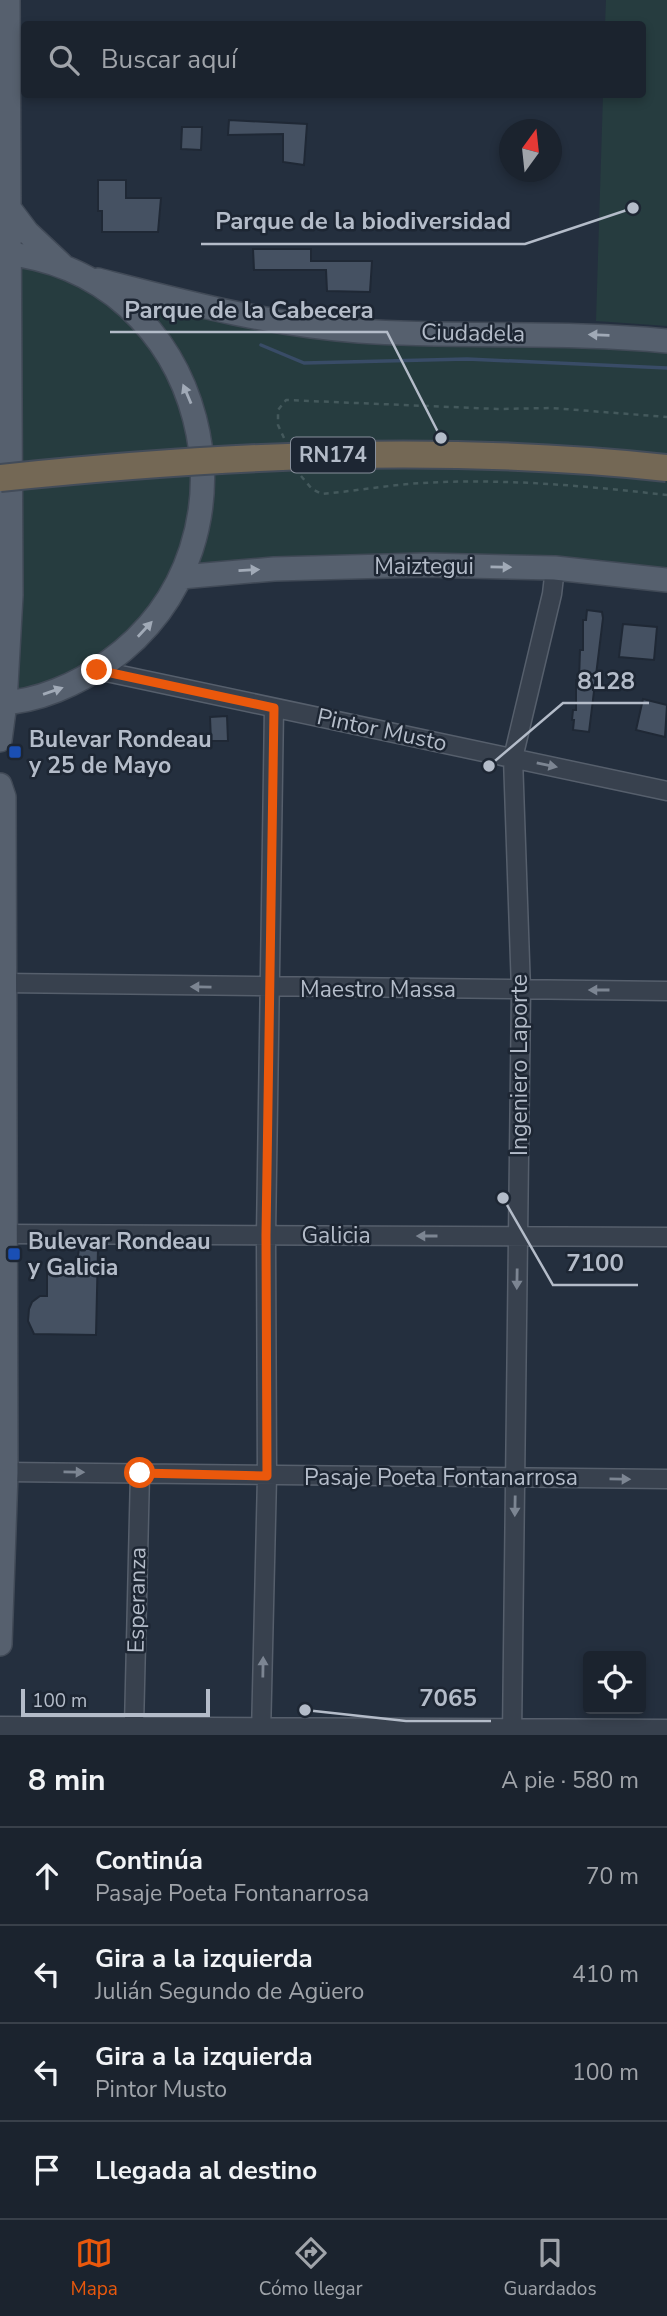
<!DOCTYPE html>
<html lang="es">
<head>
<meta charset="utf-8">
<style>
  body { margin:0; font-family:"Nunito Sans",sans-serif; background:#282f3a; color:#f1f3f6 }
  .controls { position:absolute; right:21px; bottom:21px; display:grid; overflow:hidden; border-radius:7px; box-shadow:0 4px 10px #0003 }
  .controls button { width:63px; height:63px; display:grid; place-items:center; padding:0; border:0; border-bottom:2px solid #39404a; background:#1b232e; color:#f1f3f6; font:35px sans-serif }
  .compass { position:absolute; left:499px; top:119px; width:63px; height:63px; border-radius:50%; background:#1b232e; box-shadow:0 4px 10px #0003; rotate:15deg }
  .scale { position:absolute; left:21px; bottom:18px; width:189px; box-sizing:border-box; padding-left:7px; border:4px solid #b4bcc9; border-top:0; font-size:19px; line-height:24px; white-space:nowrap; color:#b4bcc9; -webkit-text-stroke:5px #1d2633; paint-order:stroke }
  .stop { position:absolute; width:21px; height:21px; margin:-16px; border:5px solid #ea580c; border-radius:50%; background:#fff }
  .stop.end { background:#ea580c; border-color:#fff; box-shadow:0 2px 7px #0008 }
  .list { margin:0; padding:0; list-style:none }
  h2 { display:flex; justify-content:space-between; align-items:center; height:91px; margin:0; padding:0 28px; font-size:30px }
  h2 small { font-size:23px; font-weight:400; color:#a0a4aa }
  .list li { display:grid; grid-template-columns:46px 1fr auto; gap:21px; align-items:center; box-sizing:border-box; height:98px; padding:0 28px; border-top:2px solid #39404a }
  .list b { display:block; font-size:26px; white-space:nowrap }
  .list p { margin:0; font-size:23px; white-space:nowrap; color:#a0a4aa }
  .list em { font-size:23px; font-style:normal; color:#a0a4aa }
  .icon { flex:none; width:38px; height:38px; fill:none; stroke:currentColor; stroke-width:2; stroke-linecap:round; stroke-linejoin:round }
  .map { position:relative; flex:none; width:667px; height:1735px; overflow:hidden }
  .search { position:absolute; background:#1b232e; box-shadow:0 4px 10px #0003; left:21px; right:21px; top:21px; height:77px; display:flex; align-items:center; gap:18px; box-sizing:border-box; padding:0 24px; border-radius:7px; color:#a0a4aa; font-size:26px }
  .sheet { height:483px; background:#1b232e }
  nav { display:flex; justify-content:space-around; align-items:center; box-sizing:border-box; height:98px; border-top:2px solid #39404a; background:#1b232e; font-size:19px; color:#a0a4aa }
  nav a { display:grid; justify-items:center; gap:4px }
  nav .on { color:#ea580c }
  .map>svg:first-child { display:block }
  .green { fill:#263c3f }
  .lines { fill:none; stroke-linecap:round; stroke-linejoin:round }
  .stream { stroke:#394c67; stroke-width:3.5 }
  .building { fill:#455162; stroke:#1f2835; stroke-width:2 }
  .minor-casing { stroke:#565f6c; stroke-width:21 }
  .major-casing { stroke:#414a57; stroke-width:26 }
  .path { stroke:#44595c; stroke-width:2.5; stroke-dasharray:5 5; stroke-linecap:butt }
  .minor { stroke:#38414e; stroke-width:18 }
  .major { stroke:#56606e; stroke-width:23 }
  .highway-bridge-casing { stroke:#434c59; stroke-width:30; stroke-linecap:butt }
  .highway-bridge { stroke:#746855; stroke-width:26 }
  .oneway { fill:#a1aab7 }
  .oneway2 { fill:#7c8592 }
  .route { stroke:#ea580c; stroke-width:9 }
  .transit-dot { fill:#1a4fb4; stroke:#1d2633; stroke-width:2.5 }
  .labels { text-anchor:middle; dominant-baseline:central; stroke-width:5; stroke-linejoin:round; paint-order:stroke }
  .shield { fill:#1d2633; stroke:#878f9c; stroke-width:2 }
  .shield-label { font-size:21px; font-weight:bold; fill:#b4bcc9 }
  .street-label { font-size:23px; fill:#b4bcc9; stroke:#1d2633 }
  .poi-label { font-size:23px; font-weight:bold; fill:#b4bcc9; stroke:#1d2633; text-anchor:start }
  .leader { fill:none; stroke:#b4bcc9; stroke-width:2.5 }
  .callout-dot { fill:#b4bcc9; stroke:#1d2633; stroke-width:2.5 }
  .callout-label { font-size:24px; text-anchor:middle; font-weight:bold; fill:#b4bcc9; stroke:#1d2633; stroke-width:5; stroke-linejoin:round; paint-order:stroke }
</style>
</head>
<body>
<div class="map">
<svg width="667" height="1735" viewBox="0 0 667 1735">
  <rect width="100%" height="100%" fill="#242f3e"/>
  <path class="green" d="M606,0H667V326L596,321L603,95L642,94V24H605Z
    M8,253L215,310L667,341V580L555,568L182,577L123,652L0,703Z"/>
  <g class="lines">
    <path class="stream" d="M261,345L304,363L467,359L667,368"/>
  </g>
  <path class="building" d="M229,120L307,124L304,165L283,162V134L228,135Z
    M182,127H202L201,150L181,149Z
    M98,180H126V198H161L158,232H102V211H98Z
    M253,249H311V261H372L370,292L327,291L326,270H254Z
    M587,610L602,612L603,618L589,732L573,730L574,720H572L573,710H576V680H579L580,650H583V620H586Z
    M623,624L657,627L654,660L619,657Z
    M643,699L667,705L665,737L636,730Z
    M227,716L228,741H211L210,717Z
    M79,1249H98L96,1335L34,1334L28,1321L29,1309L32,1302L40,1296H47V1261H77Z"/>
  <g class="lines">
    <g class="minor-casing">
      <path id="minor" d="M97,670L667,791
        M4,983L667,991
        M6,1234L667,1237
        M6,1472L667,1479
        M0,1726L667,1729
        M134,1727L140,1473
        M261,1735L267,1476L266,1235L274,708
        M512,1735L521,990L513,758L552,594L555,568"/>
    </g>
    <g class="major-casing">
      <path id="major" d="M9,208L27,232L62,265
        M0,253C207,269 276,542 108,662C78,684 37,702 0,703
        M98,280C184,302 270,325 359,331C462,338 564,331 667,341
        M181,577L274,569L425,565L555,568L667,580
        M0,740L5,703L11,595L8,0
        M0,785L4,797L6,1472L0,1644"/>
    </g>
    <path class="path" d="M284,438L278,425V410L286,400L498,409L552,408L667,417
      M301,476L312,489L322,494C355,491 389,485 422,483C503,478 586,486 667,495"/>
    <use href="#minor" class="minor"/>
    <use href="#major" class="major"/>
    <g class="highway-bridge-casing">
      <path id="highway-bridge" d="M0,478C221,455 445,444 667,468"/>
    </g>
    <use href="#highway-bridge" class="highway-bridge"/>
  </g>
  <defs><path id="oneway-solid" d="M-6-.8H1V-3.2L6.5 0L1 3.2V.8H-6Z" transform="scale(1.75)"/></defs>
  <g class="oneway">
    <use href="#oneway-solid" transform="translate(599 335) rotate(-178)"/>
    <use href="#oneway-solid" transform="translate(187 394) rotate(-113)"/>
    <use href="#oneway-solid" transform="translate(501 567) rotate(1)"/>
    <use href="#oneway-solid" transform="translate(249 570) rotate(-3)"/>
    <use href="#oneway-solid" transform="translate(145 629) rotate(-47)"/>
    <use href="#oneway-solid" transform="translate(53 691) rotate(-19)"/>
  </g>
  <g class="oneway2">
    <use href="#oneway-solid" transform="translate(547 765) rotate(12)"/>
    <use href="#oneway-solid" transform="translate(201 987) rotate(-179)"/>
    <use href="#oneway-solid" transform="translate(599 990) rotate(-180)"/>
    <use href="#oneway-solid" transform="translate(427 1236) rotate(-180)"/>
    <use href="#oneway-solid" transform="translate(517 1279) rotate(91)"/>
    <use href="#oneway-solid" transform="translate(74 1472) rotate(1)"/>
    <use href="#oneway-solid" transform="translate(620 1479) rotate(1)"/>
    <use href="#oneway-solid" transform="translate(515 1506) rotate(91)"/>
    <use href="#oneway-solid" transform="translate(263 1667) rotate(-89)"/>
  </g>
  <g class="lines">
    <path class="route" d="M97,670L274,708L266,1235L267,1476L140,1473"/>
  </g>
  <g class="transit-dot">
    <rect x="8" y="745" width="14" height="14" rx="3.5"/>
    <rect x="7" y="1247" width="14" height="14" rx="3.5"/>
  </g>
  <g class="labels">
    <rect class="shield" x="291" y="437.5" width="84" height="35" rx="5"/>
    <g class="shield-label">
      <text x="333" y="455">RN174</text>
    </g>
    <g class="street-label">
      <text transform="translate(473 333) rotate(1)">Ciudadela</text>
      <text x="424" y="566">Maiztegui</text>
      <text transform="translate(382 730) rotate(12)">Pintor Musto</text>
      <text x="378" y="989">Maestro Massa</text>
      <text transform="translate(519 1065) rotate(-90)">Ingeniero Laporte</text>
      <text x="336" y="1235">Galicia</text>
      <text x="441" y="1477">Pasaje Poeta Fontanarrosa</text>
      <text transform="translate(137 1600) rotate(-89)">Esperanza</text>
    </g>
    <g class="poi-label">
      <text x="29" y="739">Bulevar Rondeau<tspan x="29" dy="26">y 25 de Mayo</tspan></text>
      <text x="28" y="1241">Bulevar Rondeau<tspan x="28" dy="26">y Galicia</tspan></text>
    </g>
  </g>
  <path class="leader" d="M633 208L525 244H201M441 438L387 332H110M489 766L563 703H649M503 1198L553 1285H638M305 1710L406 1721H491"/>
  <g class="callout-dot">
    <circle cx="633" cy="208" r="7"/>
    <circle cx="441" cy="438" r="7"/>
    <circle cx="489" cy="766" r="7"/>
    <circle cx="503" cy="1198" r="7"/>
    <circle cx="305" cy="1710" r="7"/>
  </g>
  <g class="callout-label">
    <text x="363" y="229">Parque de la biodiversidad</text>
    <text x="249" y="318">Parque de la Cabecera</text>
    <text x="606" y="689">8128</text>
    <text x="595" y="1271">7100</text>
    <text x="448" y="1706">7065</text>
  </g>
</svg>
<div class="controls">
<button><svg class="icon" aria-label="locate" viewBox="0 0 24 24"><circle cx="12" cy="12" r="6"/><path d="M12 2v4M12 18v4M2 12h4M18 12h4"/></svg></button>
</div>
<svg class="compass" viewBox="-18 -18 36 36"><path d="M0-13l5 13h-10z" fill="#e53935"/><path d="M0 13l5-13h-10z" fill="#a0a4aa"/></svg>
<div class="scale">100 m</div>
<div class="stop" style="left:140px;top:1473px"></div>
<div class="stop end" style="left:97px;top:670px"></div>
<div class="search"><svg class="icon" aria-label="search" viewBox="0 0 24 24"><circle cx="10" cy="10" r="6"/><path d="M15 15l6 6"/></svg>Buscar aquí</div>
</div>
<section class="sheet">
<h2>8 min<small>A pie · 580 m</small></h2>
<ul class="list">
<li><svg class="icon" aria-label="ahead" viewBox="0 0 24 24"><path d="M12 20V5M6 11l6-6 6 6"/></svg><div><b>Continúa</b><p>Pasaje Poeta Fontanarrosa</p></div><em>70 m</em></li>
<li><svg class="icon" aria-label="left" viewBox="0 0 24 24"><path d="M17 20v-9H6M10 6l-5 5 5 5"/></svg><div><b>Gira a la izquierda</b><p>Julián Segundo de Agüero</p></div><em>410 m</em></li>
<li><svg class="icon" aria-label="left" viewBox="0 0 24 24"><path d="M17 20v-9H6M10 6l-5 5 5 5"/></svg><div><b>Gira a la izquierda</b><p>Pintor Musto</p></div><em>100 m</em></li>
<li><svg class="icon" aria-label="arrive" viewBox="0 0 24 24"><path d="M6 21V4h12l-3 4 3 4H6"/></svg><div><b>Llegada al destino</b></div></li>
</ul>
</section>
<nav>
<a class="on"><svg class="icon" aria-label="map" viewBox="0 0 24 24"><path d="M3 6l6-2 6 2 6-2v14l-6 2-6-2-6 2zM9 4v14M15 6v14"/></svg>Mapa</a>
<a><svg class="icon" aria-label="directions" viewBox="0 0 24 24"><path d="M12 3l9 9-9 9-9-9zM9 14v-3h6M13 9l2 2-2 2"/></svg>Cómo llegar</a>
<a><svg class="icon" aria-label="saved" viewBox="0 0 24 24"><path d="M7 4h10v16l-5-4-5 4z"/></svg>Guardados</a>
</nav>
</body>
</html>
